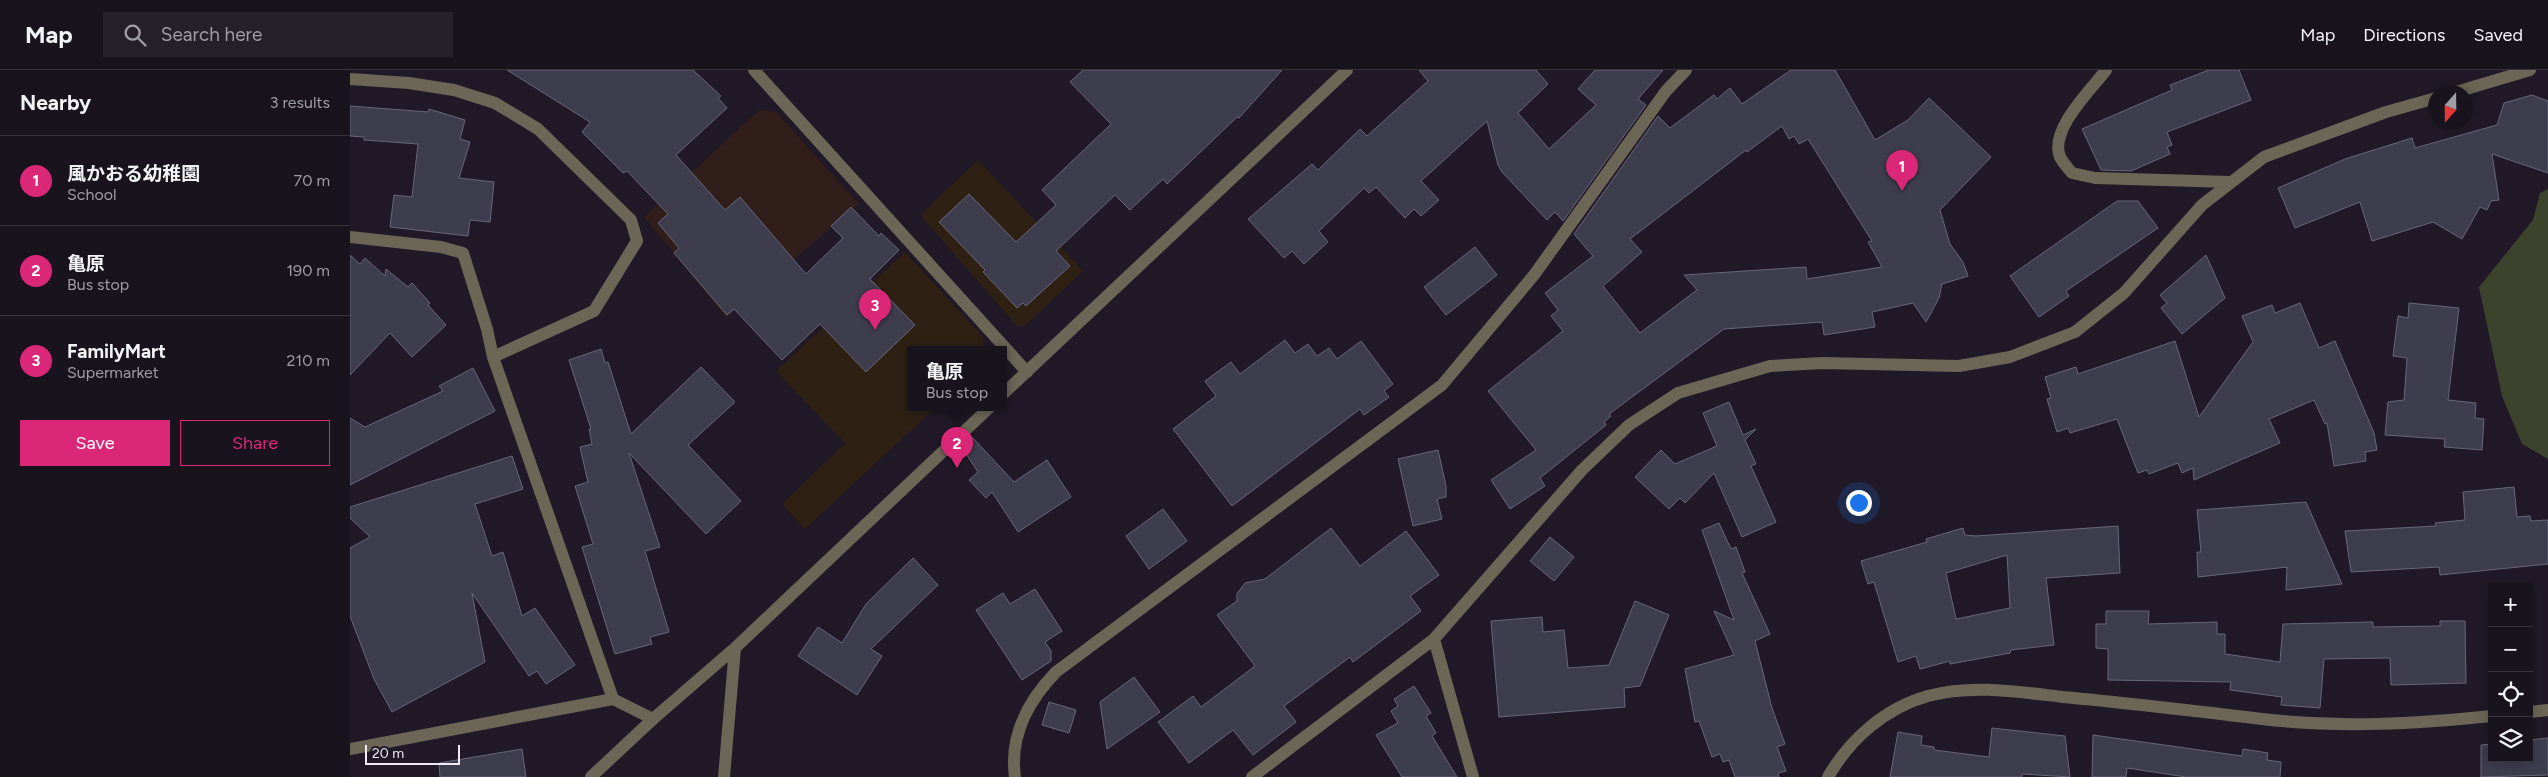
<!DOCTYPE html>
<html lang="en">
<head>
<meta charset="utf-8">
<style>
  body { margin:0; font-family:Figtree,"Noto Sans JP",sans-serif; background:#26202a; color:#f1f3f6 }
  .controls { position:absolute; right:15px; bottom:15px; display:grid; overflow:hidden; border-radius:0px; box-shadow:0 2px 12px #0003 }
  .controls button { width:45px; height:45px; display:grid; place-items:center; padding:0; border:0; border-bottom:1px solid #37323b; background:#19131d; color:#f1f3f6; font:25px sans-serif }
  .compass { position:absolute; left:2078px; top:15px; width:45px; height:45px; border-radius:50%; background:#19131d; box-shadow:0 2px 12px #0003; rotate:200deg }
  .scale { position:absolute; left:15px; bottom:12px; width:95px; box-sizing:border-box; padding-left:5px; border:2px solid #f0eaf4; border-top:0; font-size:14px; line-height:18px; white-space:nowrap; color:#f0eaf4; -webkit-text-stroke:4px #211927; paint-order:stroke }
  .you { position:absolute; left:1508px; top:432px; width:18px; height:18px; margin:-12px; border:4px solid #fff; border-radius:50%; background:#1a73e8; box-shadow:0 0 0 8px #1a73e833 }
  .badge { display:grid; place-items:center; width:32px; height:32px; border-radius:50%; background:#db2777; color:#fff; font-size:16px; font-weight:700 }
  .pin { position:absolute; translate:-50% -41px; filter:drop-shadow(0 1px 2px #0008) }
  .pin::after { content:''; position:absolute; top:26px; width:18px; height:15px; background:inherit; clip-path:polygon(0 0,100% 0,50% 100%) }
  .popup { position:absolute; left:557px; top:276px; width:100px; height:65px; box-sizing:border-box; display:grid; place-content:center; border-radius:0px; background:#19131d; filter:drop-shadow(0 1px 4px #0005); font-size:16px; white-space:nowrap; color:#9f9ea4 }
  .popup b { font-size:19px; color:#f1f3f6 }
  .popup::after { content:''; position:absolute; left:50%; top:100%; margin-left:-10px; border:10px solid transparent; border-top-color:#19131d }
  .list { margin:0; padding:0; list-style:none }
  h2 { display:flex; justify-content:space-between; align-items:center; height:65px; margin:0; padding:0 20px; font-size:21px }
  h2 small { font-size:16px; font-weight:400; color:#9f9ea4 }
  .list li { display:grid; grid-template-columns:32px 1fr auto; gap:15px; align-items:center; box-sizing:border-box; height:90px; padding:0 20px; border-top:1px solid #37323b }
  .list b { display:block; font-size:19px; white-space:nowrap }
  .list p { margin:0; font-size:16px; white-space:nowrap; color:#9f9ea4 }
  .list em { font-size:16px; font-style:normal; color:#9f9ea4 }
  .actions { display:flex; gap:10px; padding:15px 20px }
  .actions a { flex:1; padding:11px 0; border:1px solid #db2777; border-radius:0px; text-align:center; font-size:18px; color:#db2777 }
  .actions .main { background:#db2777; color:#fff }
  .icon { flex:none; width:28px; height:28px; fill:none; stroke:currentColor; stroke-width:2; stroke-linecap:round; stroke-linejoin:round }
  .map { position:relative; flex:none; width:2198px; height:707px; overflow:hidden }
  header { display:flex; align-items:center; gap:30px; box-sizing:border-box; height:70px; padding:0 25px; background:#19131d; border-bottom:1px solid #37323b }
  header strong { font-size:24px }
  nav { display:flex; gap:28px; margin-inline-start:auto; font-size:18px }
  .search { width:350px; height:45px; background:#26202a; display:flex; align-items:center; gap:12px; box-sizing:border-box; padding:0 18px; border-radius:0px; color:#9f9ea4; font-size:19px }
  main { display:flex }
  aside { flex:1; background:#19131d }
  .map>svg:first-child { display:block }
  .commercial { fill:#2e2114 }
  .industrial { fill:#311e1a }
  .green { fill:#3b432c }
  .building { fill:#3d3d4e; stroke:#67677a; fill-rule:evenodd }
  .lines { fill:none; stroke-linecap:round; stroke-linejoin:round }
  .minor { stroke:#6b6656; stroke-width:12 }
  .tertiary { stroke:#6b6656; stroke-width:12 }
</style>
</head>
<body>
<header>
<strong>Map</strong>
<div class="search"><svg class="icon" aria-label="search" viewBox="0 0 24 24"><circle cx="10" cy="10" r="6"/><path d="M15 15l6 6"/></svg>Search here</div>
<nav><a>Map</a><a>Directions</a><a>Saved</a></nav>
</header>
<main>
<aside>
<h2>Nearby<small>3 results</small></h2>
<ul class="list">
<li><span class="badge">1</span><div><b>風かおる幼稚園</b><p>School</p></div><em>70 m</em></li>
<li><span class="badge">2</span><div><b>亀原</b><p>Bus stop</p></div><em>190 m</em></li>
<li><span class="badge">3</span><div><b>FamilyMart</b><p>Supermarket</p></div><em>210 m</em></li>
</ul>
<div class="actions"><a class="main">Save</a><a>Share</a></div>
</aside>
<div class="map">
<svg width="2198" height="707" viewBox="0 0 2198 707">
  <rect width="100%" height="100%" fill="#211927"/>
  <path class="commercial" d="M628,90L733,201L675,256H667L570,145Z
    M555,182L633,267L634,279H561V337H586L455,459L432,434L495,373L426,301Z"/>
  <path class="industrial" d="M409,40L426,42L509,134L376,247L294,147Z"/>
  <path class="green" d="M2198,119V389L2172,374L2152,326L2129,217L2183,150L2190,123Z"/>
  <path class="building" d="M157,0H343L371,26L368,28L377,38L326,85L375,140L390,127L456,204L493,168L481,156L501,137L529,166L531,163L549,180L520,209L565,255L516,302L470,254L432,290L384,239L377,245L324,183L329,178L308,153L318,144L277,101L273,103L232,62L240,52Z
    M733,0H932L889,48L887,47L817,114L813,109L780,140L765,125L706,181L720,196L676,236L673,233L667,238L633,202L635,200L589,152L619,124L666,172L706,135L692,120L761,54L720,12Z
    M1069,0H1186L1198,14L1168,43L1199,79L1246,35L1228,19L1245,0H1313L1288,29L1296,35L1213,151L1205,142L1197,150L1152,102L1148,95L1137,51L1071,111L1089,130L1071,146L1064,139L1055,148L1026,117L1019,123L1014,118L969,161L978,172L954,194L942,181L934,188L898,149L962,94L968,100L1010,59L1017,66L1078,11Z
    M1441,0H1485L1525,70L1558,50L1579,28L1641,87L1590,140L1600,174L1613,192L1618,206L1592,214L1589,228L1576,252L1563,233L1522,242L1525,257L1474,265L1472,252L1374,259L1259,344L1261,346L1254,352L1256,355L1190,408L1195,416L1160,439L1141,410L1186,380L1138,321L1213,261L1201,246L1208,240L1195,223L1243,186L1224,164L1308,46L1320,58L1364,25L1367,29L1380,18L1392,34ZM1432,56L1439,69L1444,66L1449,74L1458,69L1522,171L1518,172L1532,197L1457,209L1456,197L1334,205L1347,220L1290,263L1253,216L1292,182L1280,169L1396,80L1397,82Z
    M1859,0H1889L1901,30L1817,62L1822,75L1817,77L1820,84L1781,101L1751,100L1732,59L1822,20L1820,15Z
    M2182,25L2198,31V103L2142,84L2149,130L2141,131L2137,140L2130,137L2112,169L2083,152L2022,171L2010,132L1945,158L1928,118L1995,89L2062,68L2065,78L2147,55L2154,33Z
    M0,36L78,42L79,39L115,50L110,69L120,72L109,108L144,112L140,152L120,150L118,166L40,157L44,125L62,127L68,74L14,70V67L0,66Z
    M1767,131H1788L1808,158L1716,221L1719,226L1689,247L1660,206Z
    M1125,177L1147,205L1096,245L1074,217Z
    M0,185L10,194L15,188L35,206L36,199L58,217L62,213L80,233L78,235L96,255L62,287L40,263L0,305Z
    M1856,185L1875,228L1832,264L1811,238L1817,233L1810,225Z
    M1950,233L1969,278L1985,271L2024,363L2027,380L2015,382L2016,391L1984,396L1977,353L1975,354L1964,330L1919,349L1930,373L1844,410L1843,398L1832,403L1828,393L1799,404L1797,400L1788,403L1767,349L1720,363L1718,358L1707,362L1697,329L1701,328L1695,307L1726,297L1728,304L1825,271L1849,347L1903,272L1892,246L1922,235L1925,243Z
    M2059,233L2109,238L2098,330L2126,333L2125,348L2134,349L2132,380L2094,377L2095,369L2035,365L2038,332L2054,330L2057,288L2043,286L2048,246L2058,248Z
    M935,270L945,283L958,274L967,286L979,278L987,289L1011,271L1043,314L1034,321L1039,327L1014,345L1010,339L882,436L823,359L866,326L855,311L881,292L890,304Z
    M251,279L255,293L258,292L281,364L351,297L385,332L338,375L391,431L356,464L279,383L310,477L295,481L319,562L300,567L302,574L265,584L232,477L243,474L225,416L238,412L230,377L242,374L239,359H241L219,290Z
    M123,298L145,341L0,415V348L15,357L93,321L89,316Z
    M1379,332L1393,365L1406,359L1395,370L1406,394L1401,396L1426,452L1392,467L1364,403L1335,433L1330,428L1319,439L1285,407L1311,380L1325,394L1367,376L1353,343Z
    M622,367L664,412L697,390L721,427L668,462L642,422L636,428L619,410L628,402L611,376Z
    M1088,380L1096,416V427L1087,429L1092,449L1063,456L1048,389Z
    M162,386L173,419L125,434L142,486L153,482L172,546L185,538L225,595L196,614L187,601L179,606L122,523L135,592L42,642L24,609L0,546V478L20,467L0,448V437Z
    M2164,417L2167,447L2180,446L2181,451L2198,450V494L2090,505L2089,497L2001,502L1995,461L2086,456L2085,453L2115,450L2113,422Z
    M1956,432L1992,514L1936,520L1937,497L1848,507L1847,482H1851L1847,440Z
    M813,439L837,471L799,499L776,466Z
    M1369,453L1381,479L1386,477L1395,502L1392,503L1420,564L1405,571L1422,638L1435,674L1427,677L1436,701L1428,703L1429,707H1385L1379,690L1373,692L1370,684L1362,687L1349,651L1345,652L1335,599L1384,585L1364,541L1384,550L1352,460Z
    M1768,456L1770,503L1696,508L1704,575L1661,580L1660,583L1600,594V591L1570,599L1566,586L1548,592L1524,512L1518,514L1511,491L1577,472L1576,469L1613,458L1615,465L1626,466ZM1657,485L1660,538L1606,549L1596,503Z
    M981,458L1010,496L1056,461L1089,505L1060,526L1071,541L1003,592L1000,587L934,636L946,652L903,685L883,660L839,693L808,652L843,626L851,637L905,596L867,545L887,531V524L895,513L915,509Z
    M1200,467L1224,487L1204,511L1180,491Z
    M563,488L588,515L521,579L532,586L507,625L448,586L468,557L492,573L516,534Z
    M685,519L712,561L695,572L701,581V591L672,610L626,540L653,523L660,534Z
    M1285,531L1319,545L1290,616L1274,618L1275,637L1149,647L1141,551L1192,547L1193,562L1214,560L1218,598L1259,595Z
    M1756,541H1799L1798,554L1867,552V564H1875V584L1930,592L1933,554L2023,552V557L2090,556V551H2115L2116,613L2041,615L2040,588L1974,589L1970,638L1931,635L1932,627L1880,620L1881,612L1758,610V579L1746,578V554H1756Z
    M784,607L810,642L757,679L750,632Z
    M1064,616L1081,643L1076,646L1086,663L1082,666L1107,707H1052L1026,665L1048,653L1041,641L1048,636L1044,629Z
    M699,632L726,640L719,663L692,655Z
    M1642,658L1715,666L1720,707L1672,704V707H1540L1548,662L1572,666L1571,675L1584,677V680L1639,687Z
    M1743,665L1892,686L1893,679L1918,683L1917,690L1931,692L1930,707H1836L1777,698L1776,707H1742Z
    M2198,668V705L2131,707V675L2142,674V688H2179V670Z
    M172,679L176,707H90L89,693Z"/>
  <g class="lines">
    <path class="minor" d="M404,0L677,302
      M1756,0C1740,21 1699,60 1710,87C1713,93 1718,98 1722,103L1745,108L1880,112
      M0,9L59,13L104,20L145,33L188,59L281,150L287,171L244,241L143,287
      M2106,22L2180,0
      M0,167L91,177L113,183L137,259L143,287L263,629
      M2179,642L2198,640
      M0,679L263,629L303,649
      M665,707C659,665 678,631 706,602L1092,315L1184,205L1316,21L1336,0
      M902,707L1084,569
      M1123,707L1084,569L1232,400L1279,355L1328,323L1420,296L1472,293L1609,296L1660,287L1725,262L1774,223L1852,135L1914,87L2036,42L2086,28
      M1478,707C1500,669 1535,638 1578,626C1622,614 1669,622 1713,627C1780,633 1846,641 1912,649C1989,658 2065,654 2142,646"/>
    <path class="tertiary" d="M653,324L997,0
      M241,707L303,649L385,578L640,337
      M374,707L385,578"/>
  </g>
</svg>
<div class="controls">
<button>+</button>
<button>−</button>
<button><svg class="icon" aria-label="locate" viewBox="0 0 24 24"><circle cx="12" cy="12" r="6"/><path d="M12 2v4M12 18v4M2 12h4M18 12h4"/></svg></button>
<button><svg class="icon" aria-label="layers" viewBox="0 0 24 24"><path d="M12 4l9 5-9 5-9-5zM3 14l9 5 9-5"/></svg></button>
</div>
<svg class="compass" viewBox="-18 -18 36 36"><path d="M0-13l5 13h-10z" fill="#e53935"/><path d="M0 13l5-13h-10z" fill="#9f9ea4"/></svg>
<div class="scale">20 m</div>
<div class="you"></div>
<div class="pin badge" style="left:1552px;top:121px">1</div>
<div class="pin badge" style="left:607px;top:398px">2</div>
<div class="popup"><b>亀原</b>Bus stop</div>
<div class="pin badge" style="left:525px;top:260px">3</div>
</div>
</main>
</body>
</html>
